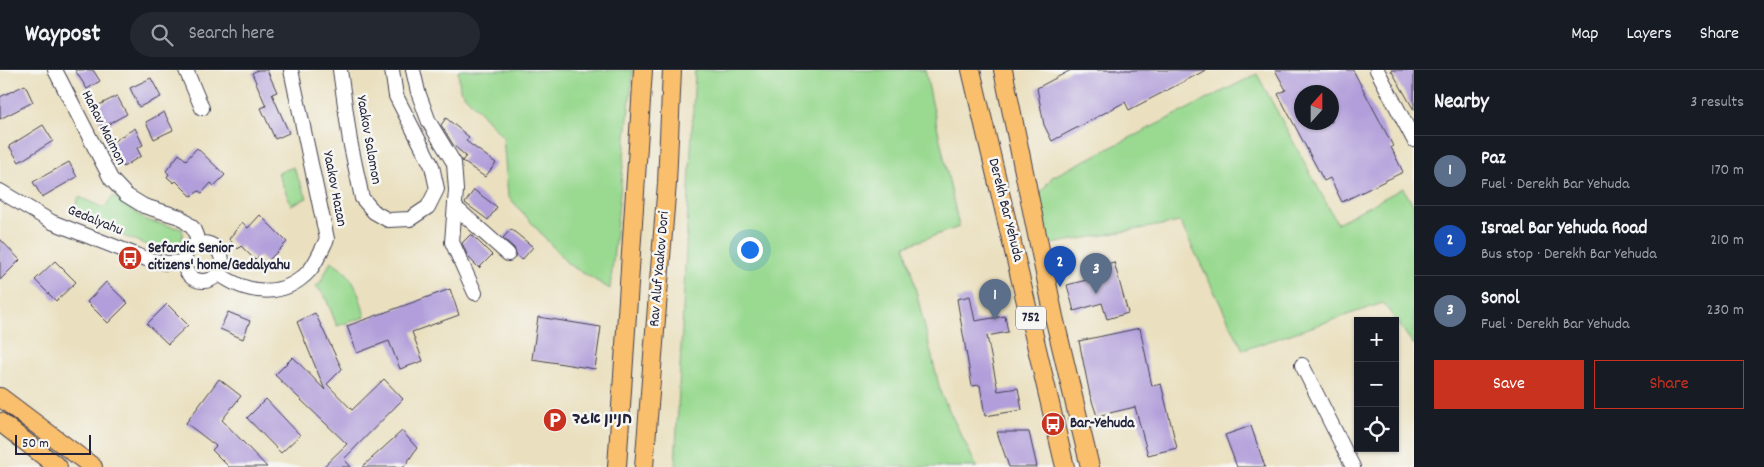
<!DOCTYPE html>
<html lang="en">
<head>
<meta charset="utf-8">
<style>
  body { margin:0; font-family:Dekko,"Playpen Sans Hebrew",sans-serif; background:#242831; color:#f1f3f6 }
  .controls { position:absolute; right:15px; bottom:15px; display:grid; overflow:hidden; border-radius:0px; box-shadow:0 1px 4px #0004 }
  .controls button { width:45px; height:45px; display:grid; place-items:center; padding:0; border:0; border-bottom:1px solid #363941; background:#171b24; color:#f1f3f6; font:25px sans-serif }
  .compass { position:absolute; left:1294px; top:15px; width:45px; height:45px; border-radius:50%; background:#171b24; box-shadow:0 1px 4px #0004; rotate:21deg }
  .scale { position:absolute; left:15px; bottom:12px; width:76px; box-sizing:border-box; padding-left:5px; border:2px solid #22223b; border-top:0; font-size:14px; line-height:18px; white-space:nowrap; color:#22223b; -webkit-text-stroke:4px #f6f6f2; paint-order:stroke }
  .you { position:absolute; left:749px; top:179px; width:18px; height:18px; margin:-12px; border:4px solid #fff; border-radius:50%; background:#1a73e8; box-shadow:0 0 0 8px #1a73e833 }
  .badge { display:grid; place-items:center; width:32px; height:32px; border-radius:50%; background:#c8321e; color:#fff; font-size:16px; font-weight:700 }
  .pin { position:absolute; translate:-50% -41px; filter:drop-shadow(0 1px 2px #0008) }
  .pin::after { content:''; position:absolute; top:26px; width:18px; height:15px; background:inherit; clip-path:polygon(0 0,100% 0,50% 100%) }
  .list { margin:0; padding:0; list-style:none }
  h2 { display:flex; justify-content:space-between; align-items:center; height:65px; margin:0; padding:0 20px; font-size:21px }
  h2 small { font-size:16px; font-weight:400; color:#9ea1a6 }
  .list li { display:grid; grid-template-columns:32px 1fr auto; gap:15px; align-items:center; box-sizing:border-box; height:70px; padding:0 20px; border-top:1px solid #363941 }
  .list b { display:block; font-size:19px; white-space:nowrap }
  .list p { margin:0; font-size:16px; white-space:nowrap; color:#9ea1a6 }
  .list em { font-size:16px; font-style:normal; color:#9ea1a6 }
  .actions { display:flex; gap:10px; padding:15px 20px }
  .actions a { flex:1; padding:11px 0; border:1px solid #c8321e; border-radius:0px; text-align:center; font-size:18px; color:#c8321e }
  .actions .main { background:#c8321e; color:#fff }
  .icon { flex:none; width:28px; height:28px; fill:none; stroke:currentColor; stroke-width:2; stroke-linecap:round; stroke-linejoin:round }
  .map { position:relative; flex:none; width:1414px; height:397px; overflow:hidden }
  header { display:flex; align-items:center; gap:30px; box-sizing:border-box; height:70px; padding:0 25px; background:#171b24; border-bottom:1px solid #363941 }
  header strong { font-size:24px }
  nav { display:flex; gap:28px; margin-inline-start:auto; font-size:18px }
  .search { width:350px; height:45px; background:#242831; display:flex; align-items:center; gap:12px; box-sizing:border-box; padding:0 18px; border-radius:28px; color:#9ea1a6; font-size:19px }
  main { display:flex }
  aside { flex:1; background:#171b24 }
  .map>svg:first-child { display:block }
  .green { fill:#99d990; stroke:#5e7e66 }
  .building { fill:#b19eda; fill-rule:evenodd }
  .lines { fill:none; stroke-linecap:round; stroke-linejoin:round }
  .minor-casing { stroke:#403e4f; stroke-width:16 }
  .major-casing { stroke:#403e4f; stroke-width:20 }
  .minor { stroke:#fff; stroke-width:14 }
  .major { stroke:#f9bf6d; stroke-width:18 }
  .labels { text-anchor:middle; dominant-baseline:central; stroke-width:5; stroke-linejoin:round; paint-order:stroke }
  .shield { fill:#f6f6f2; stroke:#626272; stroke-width:1 }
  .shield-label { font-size:14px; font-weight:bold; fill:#22223b }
  .street-label { font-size:15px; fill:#22223b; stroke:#f6f6f2 }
  .poi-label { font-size:15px; font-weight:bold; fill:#22223b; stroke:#f6f6f2; text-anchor:start }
</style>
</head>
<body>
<header>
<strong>Waypost</strong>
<div class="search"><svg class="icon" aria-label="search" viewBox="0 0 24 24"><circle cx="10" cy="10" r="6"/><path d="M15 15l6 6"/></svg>Search here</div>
<nav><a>Map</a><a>Layers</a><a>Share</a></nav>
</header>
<main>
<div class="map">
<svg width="1414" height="397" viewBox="0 0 1414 397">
  <rect width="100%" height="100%" fill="#f6f6f2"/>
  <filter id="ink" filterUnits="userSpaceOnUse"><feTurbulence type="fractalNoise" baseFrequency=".02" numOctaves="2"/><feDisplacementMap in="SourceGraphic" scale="10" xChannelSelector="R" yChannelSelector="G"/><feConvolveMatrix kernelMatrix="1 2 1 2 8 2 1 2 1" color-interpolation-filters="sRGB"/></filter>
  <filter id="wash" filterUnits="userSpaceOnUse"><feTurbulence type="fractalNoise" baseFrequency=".0096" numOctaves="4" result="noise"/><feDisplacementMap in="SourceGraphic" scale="20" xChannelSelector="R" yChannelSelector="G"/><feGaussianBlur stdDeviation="1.12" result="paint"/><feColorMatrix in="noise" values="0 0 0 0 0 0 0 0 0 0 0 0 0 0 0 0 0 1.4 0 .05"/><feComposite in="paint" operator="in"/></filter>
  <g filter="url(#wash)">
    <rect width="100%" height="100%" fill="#eae0bf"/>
    <path class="green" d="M458,0H633L610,219L568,194L508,126L503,67L460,20Z
      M695,0H925L959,157L905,176L941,324L977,397H675Z
      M1257,4L1337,153L1403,118L1414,136V275L1383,233L1243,280L1180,152L1045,175L1037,128L1052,107Z
      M293,97L307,128L291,135L278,103Z
      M113,126L146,150L182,159C186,175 174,181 161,180L107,160L108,156L73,141L79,127L104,138Z
      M331,191C354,204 359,223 365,247L337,256L325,226L316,216L320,213Z"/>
    <g id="blocks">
      <path class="building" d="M75,0H93L100,11L87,19Z
        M258,0H267L277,22L272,24L289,63L275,69L261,38L266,36L252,3Z
        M1071,0H1206L1129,40L1125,32L1052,71L1044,55L1037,18Z
        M1275,0H1353L1393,76L1391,77L1403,102L1342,132L1330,108L1324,111L1278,24L1286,20ZM1302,22H1332V52H1302Z
        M1391,0H1414V40Z
        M151,8L161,27L139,37L130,18Z
        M25,15L33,32L0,49V27Z
        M117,26L127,44L103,57L93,38Z
        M164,42L173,60L154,69L146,52Z
        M446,48L469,67L466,71L496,93L485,107L462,91L466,86L454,76L441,55Z
        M43,55L53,71L19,92L9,76Z
        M135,58L143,75L137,78L141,86L123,97L109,74Z
        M197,78L225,105L214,116L211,113L202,123L199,121L191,126L176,111L174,113L167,107L169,104L166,101L179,84L186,90Z
        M69,92L77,107L42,127L33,112Z
        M474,120L497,137L488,150L465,133Z
        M260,145L287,172L266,193L259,186L255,190L241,176L238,179L229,169L242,152L248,158Z
        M511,159L533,177L522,190L517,186L514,178L503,168Z
        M471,164L492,185L479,198L468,187L462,173Z
        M0,169L20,190L0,210Z
        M55,191L76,212L56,231L35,210Z
        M1114,192L1128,243L1107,249L1102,233L1074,241L1067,215L1094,208L1091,198Z
        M106,212L128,233L108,253L87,232Z
        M450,219L459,245L412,262L423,291L400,299L389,271L357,283L347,256Z
        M970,226L975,251L1005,246L1008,262L987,266L998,321L1018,318L1022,340L985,346L980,315L972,316L957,229Z
        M167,234L188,255L168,274L147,254Z
        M228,242L250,251L243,269L220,259Z
        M315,243L342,299L327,314L352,340L384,309L403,329L344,389L351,397H323L347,374L275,305L293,287L325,320L297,252Z
        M538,247L601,257L595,299L532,289Z
        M1140,258L1152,316L1161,314L1177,378L1148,385L1135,337L1097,346L1090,325L1079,271Z
        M219,309L241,326L222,350L267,397H229L212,380L216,376L186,353Z
        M266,329L300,365L281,383L247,348Z
        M1251,356L1265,397H1237L1225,365Z
        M402,361L417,378L404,397H362Z
        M997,362H1029L1037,397H1009Z"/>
    </g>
  </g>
  <g filter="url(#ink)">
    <use href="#blocks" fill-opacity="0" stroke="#403e4f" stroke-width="1"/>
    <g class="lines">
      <g class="minor-casing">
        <path id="minor" d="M55,0L111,109L126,125L144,136L180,147L193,158L199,173
          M186,0L202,38
          M340,0L350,71L362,128L374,142L388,150L410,149L428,137L437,119L432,96L396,26L392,0
          M413,0L418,22L429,52L454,93L456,120L452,172L475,223
          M1377,0L1414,70
          M0,121L52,152L149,190L167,193L183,192
          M455,137L508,184
          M184 192a19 19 0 1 1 38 0a19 19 0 1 1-38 0Z
          M218,203C247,225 284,229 310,200C317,191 322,179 327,169L291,0
          M1302,295L1353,397"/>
      </g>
      <g class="major-casing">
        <path id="major" d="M971,0L1065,397
          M1003,0L1054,247L1090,397
          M0,327L93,397
          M0,352L58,397
          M617,397L643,0
          M644,397L667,113L672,0"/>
      </g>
      <use href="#minor" class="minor"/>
      <use href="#major" class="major"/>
    </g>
  </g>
  <defs>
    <g id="bus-disc" transform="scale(1.25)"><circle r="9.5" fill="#c8321e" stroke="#f6f6f2"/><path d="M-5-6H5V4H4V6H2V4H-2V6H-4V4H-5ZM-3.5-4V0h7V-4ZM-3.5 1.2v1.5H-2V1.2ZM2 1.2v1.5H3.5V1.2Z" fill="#fff"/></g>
    <g id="parking-disc" transform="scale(1.25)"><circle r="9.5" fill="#c8321e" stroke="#f6f6f2"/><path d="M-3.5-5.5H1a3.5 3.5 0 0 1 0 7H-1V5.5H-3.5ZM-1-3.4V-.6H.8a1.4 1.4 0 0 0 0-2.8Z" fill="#fff"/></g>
  </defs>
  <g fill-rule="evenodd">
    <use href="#bus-disc" x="130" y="188"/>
    <use href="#parking-disc" x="555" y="350"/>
    <use href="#bus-disc" x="1053" y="354"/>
  </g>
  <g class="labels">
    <rect class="shield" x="1016" y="236.5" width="30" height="23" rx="4"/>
    <g class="shield-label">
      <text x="1031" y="248">752</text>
    </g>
    <g class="street-label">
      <text transform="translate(103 58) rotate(63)">HaRav Maimon</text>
      <text transform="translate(368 70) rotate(80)">Yaakov Salomon</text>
      <text transform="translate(334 119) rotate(79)">Yaakov Hazan</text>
      <text transform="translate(1005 140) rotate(76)">Derekh Bar Yehuda</text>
      <text transform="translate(95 151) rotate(22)">Gedalyahu</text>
      <text transform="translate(660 199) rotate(-85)">Rav Aluf Yaakov Dori</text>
    </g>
    <g class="poi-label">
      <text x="148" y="179">Sefardic Senior<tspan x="148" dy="17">citizens' home/Gedalyahu</tspan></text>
      <text x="572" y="350">חניון אגד</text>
      <text x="1070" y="354">Bar-Yehuda</text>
    </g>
  </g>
</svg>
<div class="controls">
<button>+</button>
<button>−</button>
<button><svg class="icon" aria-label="locate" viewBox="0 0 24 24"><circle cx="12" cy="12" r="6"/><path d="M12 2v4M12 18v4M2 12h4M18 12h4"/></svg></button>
</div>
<svg class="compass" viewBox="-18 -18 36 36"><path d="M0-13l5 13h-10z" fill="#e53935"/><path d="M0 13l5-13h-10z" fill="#9ea1a6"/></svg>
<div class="scale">50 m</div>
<div class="you"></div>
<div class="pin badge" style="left:995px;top:250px;background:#5c6f8a">1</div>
<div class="pin badge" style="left:1060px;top:217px;background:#1a4fb4">2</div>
<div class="pin badge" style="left:1096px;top:224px;background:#5c6f8a">3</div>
</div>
<aside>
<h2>Nearby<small>3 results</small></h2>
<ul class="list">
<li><span class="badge" style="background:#5c6f8a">1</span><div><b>Paz</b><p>Fuel · Derekh Bar Yehuda</p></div><em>170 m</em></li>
<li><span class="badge" style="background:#1a4fb4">2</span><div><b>Israel Bar Yehuda Road</b><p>Bus stop · Derekh Bar Yehuda</p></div><em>210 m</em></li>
<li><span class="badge" style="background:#5c6f8a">3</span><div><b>Sonol</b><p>Fuel · Derekh Bar Yehuda</p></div><em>230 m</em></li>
</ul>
<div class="actions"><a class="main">Save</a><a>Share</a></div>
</aside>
</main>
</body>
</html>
